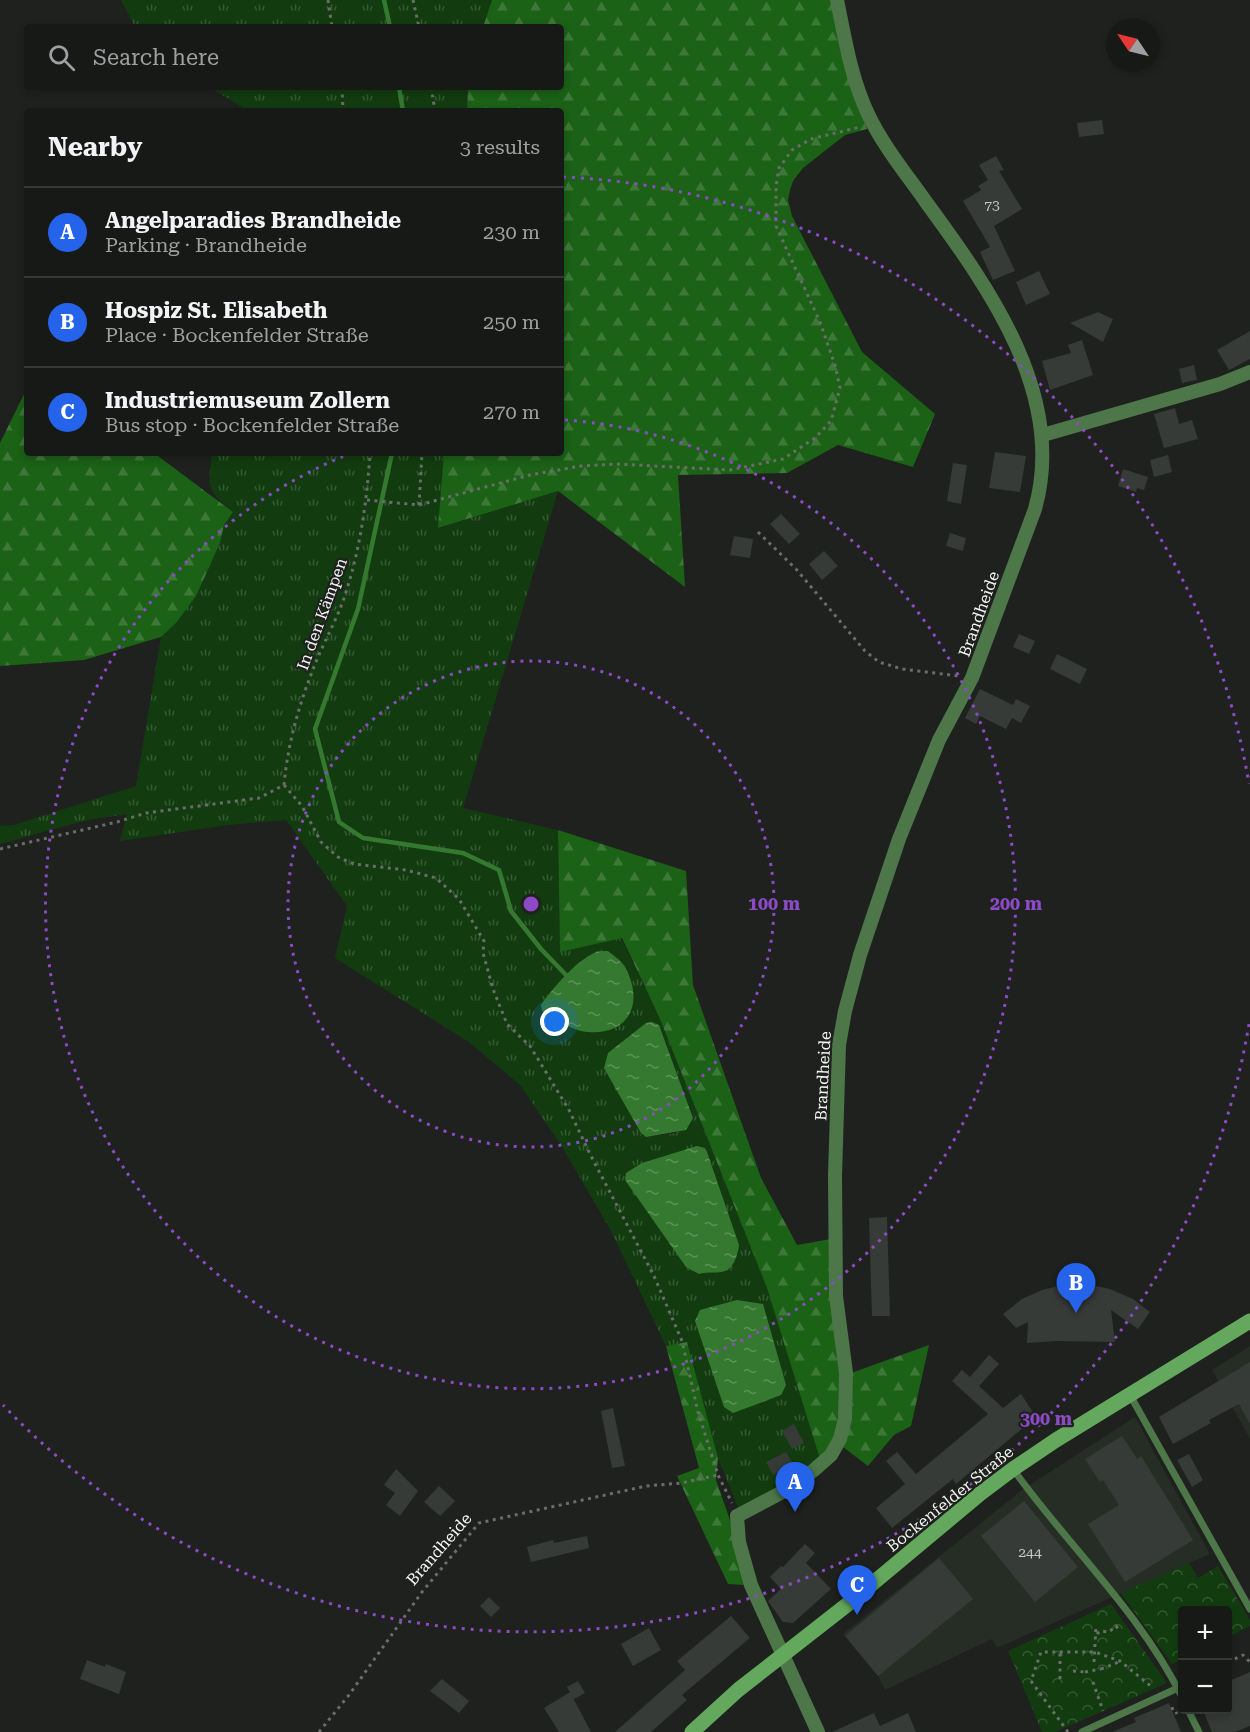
<!DOCTYPE html>
<html lang="en">
<head>
<meta charset="utf-8">
<style>
  body { margin:0; font-family:"Roboto Serif",serif; background:#1f221f; color:#f1f3f6 }
  .controls { position:absolute; right:18px; bottom:18px; display:grid; overflow:hidden; border-radius:6px; box-shadow:0 3px 9px #0003 }
  .controls button { width:54px; height:54px; display:grid; place-items:center; padding:0; border:0; border-bottom:2px solid #353835; background:#161916; color:#f1f3f6; font:30px sans-serif }
  .compass { position:absolute; left:1106px; top:18px; width:54px; height:54px; border-radius:50%; background:#161916; box-shadow:0 3px 9px #0003; rotate:305deg }
  .you { position:absolute; left:555px; top:1022px; width:21px; height:21px; margin:-15px; border:4px solid #fff; border-radius:50%; background:#1a73e8; box-shadow:0 0 0 9px #1a73e833 }
  .badge { display:grid; place-items:center; width:39px; height:39px; border-radius:50%; background:#2563eb; color:#fff; font-size:20px; font-weight:700 }
  .pin { position:absolute; translate:-50% -50px; filter:drop-shadow(0 2px 3px #0008) }
  .pin::after { content:''; position:absolute; top:32px; width:21px; height:18px; background:inherit; clip-path:polygon(0 0,100% 0,50% 100%) }
  .list { margin:0; padding:0; list-style:none }
  h2 { display:flex; justify-content:space-between; align-items:center; height:78px; margin:0; padding:0 24px; font-size:26px }
  h2 small { font-size:20px; font-weight:400; color:#9ea0a1 }
  .list li { display:grid; grid-template-columns:39px 1fr auto; gap:18px; align-items:center; box-sizing:border-box; height:90px; padding:0 24px; border-top:2px solid #353835 }
  .list b { display:block; font-size:22px; white-space:nowrap }
  .list p { margin:0; font-size:20px; white-space:nowrap; color:#9ea0a1 }
  .list em { font-size:20px; font-style:normal; color:#9ea0a1 }
  .icon { flex:none; width:33px; height:33px; fill:none; stroke:currentColor; stroke-width:2; stroke-linecap:round; stroke-linejoin:round }
  .map { position:relative; flex:none; width:1250px; height:1732px; overflow:hidden }
  .search { position:absolute; background:#161916; box-shadow:0 3px 9px #0003; left:24px; top:24px; width:540px; height:66px; display:flex; align-items:center; gap:15px; box-sizing:border-box; padding:0 21px; border-radius:6px; color:#9ea0a1; font-size:22px }
  .panel { position:absolute; background:#161916; box-shadow:0 3px 9px #0003; left:24px; top:108px; width:540px; height:348px; border-radius:6px }
  .map>svg:first-child { display:block }
  .built { fill:#262d25 }
  .grass { fill:url(#grass-tufts); fill-rule:evenodd }
  .forest { fill:url(#forest-firs) }
  .park { fill:url(#park-crowns) }
  .water { fill:url(#water-ripples) }
  .lines { fill:none; stroke-linecap:round; stroke-linejoin:round }
  .stream { stroke:#357930; stroke-width:4.5 }
  .building { fill:#373b37 }
  .path { stroke:#6a6d69; stroke-width:3; stroke-dasharray:3 4.5; stroke-linecap:butt }
  .lane { stroke:#4d7749; stroke-width:7 }
  .street { stroke:#4d7749; stroke-width:14 }
  .secondary { stroke:#64a85d; stroke-width:15 }
  .path-bridge { stroke:#6a6d69; stroke-width:3; stroke-dasharray:3 4.5; stroke-linecap:butt }
  .ring { fill:none; stroke:#8d4ac7; stroke-width:3; stroke-dasharray:3 6 }
  .labels { text-anchor:middle; dominant-baseline:central; stroke-width:4.5; stroke-linejoin:round; paint-order:stroke }
  .number-label { font-size:14px; fill:#c4c7c4 }
  .street-label { font-size:16px; fill:#f3f6f3; stroke:#1e211d }
  .centre { fill:#8d4ac7; stroke:#1e211d; stroke-width:3 }
  .ring-label { font-size:18px; text-anchor:middle; font-weight:bold; fill:#8d4ac7; stroke:#1e211d; stroke-width:4.5; stroke-linejoin:round; paint-order:stroke }
</style>
</head>
<body>
<div class="map">
<svg width="1250" height="1732" viewBox="0 0 1250 1732">
  <defs>
    <pattern id="grass-tufts" width="24" height="20" patternUnits="userSpaceOnUse" patternTransform="scale(1.5)"><rect width="24" height="20" fill="#123c0f"/><path d="M3 7l-1-3M5 7V3M7 7l1-3M15 17l-1-3M17 17v-4M19 17l1-3" fill="none" stroke="#355932"/></pattern>
    <pattern id="forest-firs" width="22" height="20" patternUnits="userSpaceOnUse" patternTransform="scale(1.5)"><rect width="22" height="20" fill="#1b6116"/><path d="M5 1l3.5 6h-7zM16 11l3.5 6h-7z" fill="#3d7838"/></pattern>
    <pattern id="park-crowns" width="20" height="18" patternUnits="userSpaceOnUse" patternTransform="scale(1.5)"><rect width="20" height="18" fill="#123c0f"/><path d="M2 6a3 3 0 1 1 6 0M12 15a3 3 0 1 1 6 0" fill="none" stroke="#355932"/></pattern>
    <pattern id="water-ripples" width="26" height="14" patternUnits="userSpaceOnUse" patternTransform="scale(1.5)"><rect width="26" height="14" fill="#357930"/><path d="M2 4q2-2 4 0t4 0M15 11q2-2 4 0t4 0" fill="none" stroke="#5d9359"/></pattern>
  </defs>
  <rect width="100%" height="100%" fill="#1e211d"/>
  <path class="built" d="M1250,1346V1439L1212,1370Z
    M1135,1417L1210,1554L997,1648L992,1639L885,1690L878,1676L843,1634L1022,1490Z"/>
  <path class="grass" d="M121,0H492L483,27H135Z
    M209,87H468L467,111H249Z
    M212,453H444L439,528L558,491L463,808L558,830L560,951L621,938L660,1019L767,1288L820,1459L790,1483L739,1510L718,1458L687,1343L666,1346L610,1229L561,1145L520,1085L469,1042L335,958L347,906L286,820L228,825L120,841L127,814L87,820L0,844V826L14,825L136,786L161,637L176,623L220,543L224,525L233,512C206,491 208,486 212,453ZM652,1022L659,1025L693,1118L676,1133L646,1137L641,1134L638,1127ZM632,1168L722,1272L708,1271L699,1274Z"/>
  <path class="forest" d="M492,0H831L845,64L867,129L845,135L803,168L793,181L790,190L788,200L792,216L862,352L935,414L913,467L838,445L787,473L678,475L685,587L558,491L438,528L444,453H561V111H467L468,87H561V27H483Z
    M27,388V453H154L233,512L224,525L220,543L196,596L176,623L161,637L84,660L0,666V443Z
    M558,830L686,871L693,985L761,1178L797,1245L831,1239L845,1388L835,1439L820,1459L767,1288L660,1019L622,938L560,952Z
    M687,1342L718,1458L716,1480L732,1526L745,1585L728,1584L677,1476L699,1468L666,1346Z
    M929,1345L911,1426L894,1435L868,1466L843,1447L851,1424V1373Z"/>
  <path class="park" d="M1189,1563L1198,1578L1218,1566L1250,1620V1626L1228,1637V1610H1182V1659L1172,1664L1121,1593Z
    M1111,1604L1167,1683L1055,1732H1042L1008,1651Z"/>
  <path class="water" d="M608,951C614,956 622,961 625,967C644,1001 631,1035 588,1032C572,1031 556,1019 542,1011L541,1005C553,988 575,962 594,953C598,951 604,951 608,951Z
    M652,1022L659,1025L693,1118L686,1130L646,1137L641,1133L604,1068L608,1053L646,1023Z
    M697,1146L705,1148L707,1152L739,1245C738,1254 734,1268 725,1271C718,1274 707,1271 699,1274L686,1267L625,1180L626,1173L642,1163Z
    M737,1300L763,1304L786,1385L781,1395L733,1413L724,1407L695,1321L700,1310Z"/>
  <g class="lines">
    <path class="stream" d="M384,0L390,27
      M399,87L403,111
      M392,453L358,609L315,729L339,822L363,838L463,853L499,870L511,911L541,949L567,976"/>
  </g>
  <path class="building" d="M1102,120L1104,134L1079,137L1077,123Z
    M996,156L1004,170L999,171L1022,209L994,226L1015,271L993,280L980,252L990,247L963,201L981,190L978,186L988,180L979,165Z
    M1039,271L1050,294L1026,305L1016,282Z
    M1098,312L1113,319L1103,342L1070,323Z
    M1250,331V359L1229,370L1217,350Z
    M1082,340L1093,375L1050,390L1042,361L1071,353L1068,345Z
    M1194,365L1197,380L1182,383L1179,369Z
    M1175,408L1179,424L1192,420L1198,439L1164,448L1154,414Z
    M995,452L1026,456L1020,492L989,488Z
    M1168,455L1172,472L1154,477L1150,460Z
    M953,463L967,465L961,504L947,501Z
    M1123,469L1148,477L1144,490L1137,488L1136,492L1118,486Z
    M781,514L800,534L789,544L770,524Z
    M950,533L966,538L963,551L946,546Z
    M734,536L753,539L750,558L730,555Z
    M824,551L838,566L822,580L809,564Z
    M1019,634L1035,641L1029,654L1013,647Z
    M1057,654L1087,669L1080,684L1050,669Z
    M980,689L1013,705L1016,699L1030,706L1021,723L1012,718L1006,729L980,716L976,724L965,718Z
    M887,1217L890,1316H872L869,1218Z
    M1067,1284H1087L1110,1289L1133,1299L1150,1312L1138,1329L1111,1310L1115,1342L1056,1341L1027,1343L1028,1322L1016,1328L1003,1314L1022,1299L1042,1290Z
    M989,1355L999,1364L979,1386L1003,1408L1021,1394L1036,1417L956,1484L953,1479L892,1528L876,1508L905,1484L886,1461L897,1452L916,1474L988,1414L952,1381L962,1370L970,1377Z
    M1250,1362V1424L1239,1404L1209,1420L1211,1423L1173,1444L1159,1417Z
    M613,1408L625,1466L612,1468L601,1411Z
    M794,1424L804,1443L792,1449L782,1431Z
    M1122,1436L1137,1459L1141,1456L1193,1540L1125,1582L1088,1524L1119,1505L1103,1480L1100,1482L1085,1459Z
    M786,1452L793,1464L773,1475L766,1462Z
    M1189,1454L1203,1480L1192,1487L1177,1460Z
    M396,1469L418,1491L400,1516L386,1505L395,1493L384,1485Z
    M439,1486L455,1501L440,1516L424,1502Z
    M1024,1501L1078,1567L1035,1602L981,1536Z
    M587,1536L589,1548L531,1562L527,1547L553,1540L554,1543Z
    M805,1544L815,1553L806,1563L831,1589L793,1623L783,1622L768,1601L781,1589L770,1577L781,1566L783,1567Z
    M939,1558L973,1599L878,1676L845,1636Z
    M489,1597L500,1608L491,1617L480,1606Z
    M731,1616L750,1638L682,1695L687,1700L651,1732H615L685,1670L677,1661Z
    M649,1628L661,1650L633,1666L621,1644Z
    M87,1660L105,1667L106,1664L126,1672L119,1694L80,1679Z
    M1250,1672V1726L1235,1732H1212L1203,1710H1227V1682Z
    M442,1679L469,1701L459,1713L430,1691Z
    M578,1681L585,1693L574,1699L567,1687Z
    M570,1692L591,1732H559L544,1708Z
    M1169,1703L1181,1732H1112L1136,1722L1134,1718Z
    M874,1713L880,1726L908,1713L916,1732H832Z"/>
  <g class="lines">
    <path class="path" d="M328,0L332,27
      M413,0L419,27
      M342,87L343,111
      M431,87L435,111
      M367,500L419,505L530,475L581,466L617,464L730,470L783,459L815,438L831,421L840,388L835,365L820,322L776,226V186L779,168L792,150L811,139L860,127
      M419,505L422,453
      M758,532L796,569L865,651L879,662L902,669L959,676
      M284,785L302,806L321,842L338,857L354,864L406,870L436,878L459,899L484,941L483,953L493,989L507,1024L530,1046L569,1110L591,1156L654,1276L682,1341L698,1412L718,1475L732,1503
      M0,849L117,822L146,813L259,798L284,785C288,740 301,698 318,657C328,634 340,613 347,589C361,544 367,499 370,453
      M1097,1634L1100,1631L1109,1632L1116,1626L1119,1630
      M1094,1662L1096,1626
      M1228,1662L1243,1655L1250,1662
      M1182,1665V1667
      M1101,1669L1119,1662
      M1073,1671L1085,1672
      M1060,1679V1652
      M1093,1682L1103,1711
      M1171,1709L1174,1708L1177,1714
      M319,1732L349,1695L422,1592L479,1523L646,1486L681,1483L718,1475
      M1068,1732L1031,1681L1041,1652H1095L1120,1661L1152,1687"/>
    <path class="lane" d="M1130,1395L1250,1609
      M1013,1469C1068,1546 1140,1612 1182,1697
      M1188,1710L1199,1732
      M1082,1732L1178,1688"/>
    <path class="street" d="M1043,435L1220,384L1250,372
      M818,1732L751,1585L739,1542L737,1516L790,1488L814,1470L831,1455L840,1439L845,1419L846,1373L836,1296L835,1176L839,1045L845,1011L860,955L899,839L939,740L972,678L1035,509C1067,396 989,288 926,202C907,175 882,144 868,114C851,78 845,39 837,0"/>
    <path class="secondary" d="M692,1732L738,1690L848,1604L981,1493L1013,1469L1056,1440L1250,1321"/>
    <path class="path-bridge" d="M1085,1672L1101,1669"/>
  </g>
  <g class="ring">
    <circle cx="531" cy="904" r="243"/>
    <path d="M565 420A485 485 0 1 1 349 454"/>
    <path d="M1249 1024A728 728 0 0 1 3 1405M563 177A728 728 0 0 1 1249 784"/>
  </g>
  <g class="labels">
    <g class="number-label">
      <text x="992" y="205">73</text>
      <text x="1030" y="1552">244</text>
    </g>
    <g class="street-label">
      <text transform="translate(322 614) rotate(-70)">In den Kämpen</text>
      <text transform="translate(979 614) rotate(-70)">Brandheide</text>
      <text transform="translate(823 1076) rotate(-87)">Brandheide</text>
      <text transform="translate(950 1499) rotate(-39)">Bockenfelder Straße</text>
      <text transform="translate(439 1549) rotate(-49)">Brandheide</text>
    </g>
  </g>
  <circle cx="531" cy="904" r="9" class="centre"/>
  <g class="ring-label">
    <text x="774" y="910">100 m</text>
    <text x="1016" y="910">200 m</text>
    <text x="1046" y="1425">300 m</text>
  </g>
</svg>
<div class="controls">
<button>+</button>
<button>−</button>
</div>
<svg class="compass" viewBox="-18 -18 36 36"><path d="M0-13l5 13h-10z" fill="#e53935"/><path d="M0 13l5-13h-10z" fill="#9ea0a1"/></svg>
<div class="you"></div>
<div class="pin badge" style="left:795px;top:1512px">A</div>
<div class="pin badge" style="left:1076px;top:1313px">B</div>
<div class="pin badge" style="left:857px;top:1615px">C</div>
<div class="search"><svg class="icon" aria-label="search" viewBox="0 0 24 24"><circle cx="10" cy="10" r="6"/><path d="M15 15l6 6"/></svg>Search here</div>
<section class="panel">
<h2>Nearby<small>3 results</small></h2>
<ul class="list">
<li><span class="badge">A</span><div><b>Angelparadies Brandheide</b><p>Parking · Brandheide</p></div><em>230 m</em></li>
<li><span class="badge">B</span><div><b>Hospiz St. Elisabeth</b><p>Place · Bockenfelder Straße</p></div><em>250 m</em></li>
<li><span class="badge">C</span><div><b>Industriemuseum Zollern</b><p>Bus stop · Bockenfelder Straße</p></div><em>270 m</em></li>
</ul>
</section>
</div>
</body>
</html>
